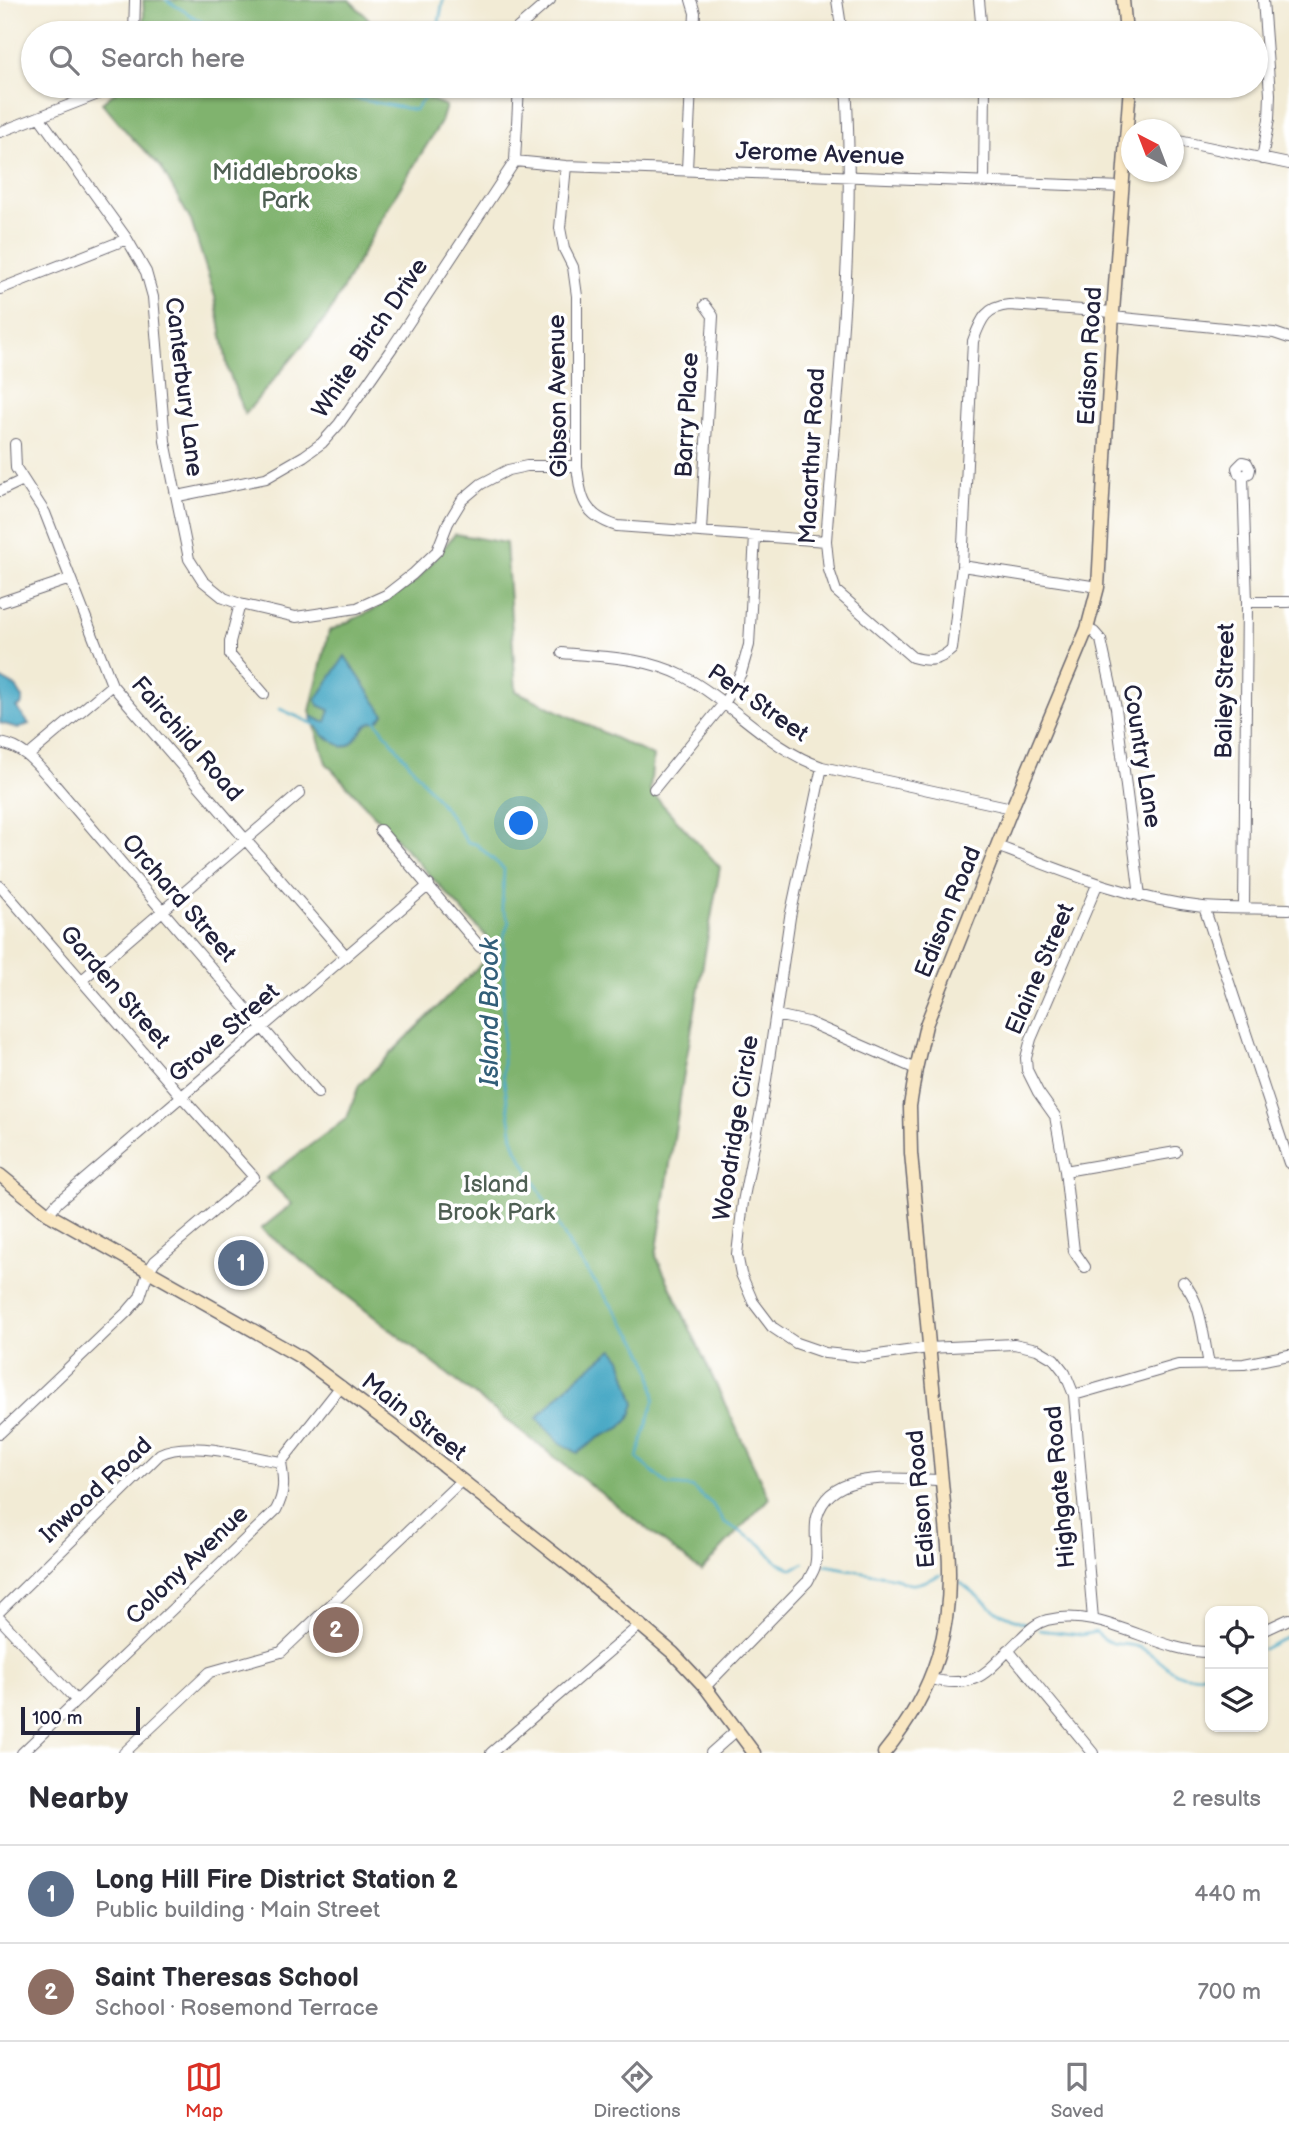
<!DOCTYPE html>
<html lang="en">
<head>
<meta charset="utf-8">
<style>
  body { margin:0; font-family:"Balsamiq Sans",sans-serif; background:#f2f2f3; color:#2b2b33 }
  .controls { position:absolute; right:21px; bottom:21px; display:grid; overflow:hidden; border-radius:14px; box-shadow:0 2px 5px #0004 }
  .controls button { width:63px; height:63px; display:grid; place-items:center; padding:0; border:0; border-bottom:2px solid #e1e1e2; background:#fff; color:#2b2b33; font:35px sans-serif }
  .compass { position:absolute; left:1121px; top:119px; width:63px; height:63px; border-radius:50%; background:#fff; box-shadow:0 2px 5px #0004; rotate:318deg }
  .scale { position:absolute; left:21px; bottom:18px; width:119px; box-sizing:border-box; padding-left:7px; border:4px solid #22223b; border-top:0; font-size:19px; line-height:24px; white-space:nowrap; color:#22223b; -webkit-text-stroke:5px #fff; paint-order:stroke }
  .you { position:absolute; left:522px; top:824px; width:24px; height:24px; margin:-18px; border:5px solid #fff; border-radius:50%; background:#1a73e8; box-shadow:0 0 0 10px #1a73e833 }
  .badge { display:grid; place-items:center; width:46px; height:46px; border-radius:50%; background:#d93025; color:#fff; font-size:23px; font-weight:700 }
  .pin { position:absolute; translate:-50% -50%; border:4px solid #fff; box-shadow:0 2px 7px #0006 }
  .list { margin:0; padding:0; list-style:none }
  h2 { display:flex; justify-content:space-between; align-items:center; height:91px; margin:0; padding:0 28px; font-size:30px }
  h2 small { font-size:23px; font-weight:400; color:#7c7c81 }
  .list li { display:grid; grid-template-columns:46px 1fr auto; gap:21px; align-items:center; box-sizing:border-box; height:98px; padding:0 28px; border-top:2px solid #e1e1e2 }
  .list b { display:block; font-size:26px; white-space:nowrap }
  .list p { margin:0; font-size:23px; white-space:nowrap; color:#7c7c81 }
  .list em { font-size:23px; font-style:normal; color:#7c7c81 }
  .icon { flex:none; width:38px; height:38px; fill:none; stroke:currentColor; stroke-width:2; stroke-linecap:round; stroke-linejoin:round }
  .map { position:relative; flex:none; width:1289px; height:1753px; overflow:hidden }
  .search { position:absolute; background:#fff; box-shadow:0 2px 5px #0004; left:21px; right:21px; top:21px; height:77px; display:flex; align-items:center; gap:18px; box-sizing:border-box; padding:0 24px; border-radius:38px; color:#7c7c81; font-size:26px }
  .sheet { height:287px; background:#fff }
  nav { display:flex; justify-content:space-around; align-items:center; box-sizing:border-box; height:98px; border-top:2px solid #e1e1e2; background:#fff; font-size:19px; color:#7c7c81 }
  nav a { display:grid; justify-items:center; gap:4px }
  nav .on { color:#d93025 }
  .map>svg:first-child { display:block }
  .forest { fill:#80b36e; stroke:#516a54; stroke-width:2 }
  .water { fill:#46a8c5; stroke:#346580; stroke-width:2 }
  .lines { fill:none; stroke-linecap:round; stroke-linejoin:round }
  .stream { stroke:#46a8c5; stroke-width:2.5 }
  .street-casing { stroke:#6b6871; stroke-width:12 }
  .secondary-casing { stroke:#6b6871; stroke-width:15 }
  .street { stroke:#fff; stroke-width:10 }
  .secondary { stroke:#f9e7c3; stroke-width:12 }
  .labels { text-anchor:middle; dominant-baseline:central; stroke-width:7; stroke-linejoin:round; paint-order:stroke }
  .street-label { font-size:24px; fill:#22223b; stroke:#fff }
  .park-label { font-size:24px; fill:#4e5f53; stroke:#fff }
  .water-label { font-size:26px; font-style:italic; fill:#325e79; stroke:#fff }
</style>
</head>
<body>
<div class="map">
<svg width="1289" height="1753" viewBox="0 0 1289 1753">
  <rect width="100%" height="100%" fill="#fff"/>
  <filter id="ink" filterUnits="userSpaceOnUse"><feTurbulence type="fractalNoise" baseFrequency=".0143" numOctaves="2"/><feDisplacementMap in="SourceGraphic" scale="14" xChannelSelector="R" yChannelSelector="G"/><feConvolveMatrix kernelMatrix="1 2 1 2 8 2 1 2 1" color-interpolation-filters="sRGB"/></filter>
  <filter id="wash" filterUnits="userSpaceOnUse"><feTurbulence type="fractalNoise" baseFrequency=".00686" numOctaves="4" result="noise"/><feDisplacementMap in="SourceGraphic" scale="28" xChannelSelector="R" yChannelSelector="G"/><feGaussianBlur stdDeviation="1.57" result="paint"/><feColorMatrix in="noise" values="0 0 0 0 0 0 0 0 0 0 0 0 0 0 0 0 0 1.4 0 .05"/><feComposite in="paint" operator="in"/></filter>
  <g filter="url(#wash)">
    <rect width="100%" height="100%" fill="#f2ebd5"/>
    <path class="forest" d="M143,0H349L368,18L375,33H141L144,16Z
      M123,86H409L420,95L446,106L441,122L387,209L327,317L245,414L228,370L215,297L191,221L161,167L131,137L102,103Z
      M455,534L506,543L516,691L653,756L650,791L720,867L683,1079L656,1256L769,1498L701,1571L261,1229L292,1204L266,1178L347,1118L359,1085L497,948L326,763L310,711L329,631L375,609L417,580Z"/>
    <path class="water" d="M345,656L384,714C379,722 377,720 370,723C359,729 357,744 343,747L323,735L311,718L312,716L323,722H326L330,710L318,705L316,700Z
      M0,678L16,687L23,698L21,706L16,707L29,724L18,728L0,723Z
      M613,1349L621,1359L635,1404L630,1418L620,1428L598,1438L578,1453L559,1442L537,1418L574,1380Z"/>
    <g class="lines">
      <path class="stream" d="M166,0L220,33
        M437,33L443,0
        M303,86L310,90L415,110L424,98
        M280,709L316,725
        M375,720L449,814L467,842L476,844L504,869L502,908L509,921L504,936L503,1074L514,1144L572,1250L638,1342L651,1370L655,1398L637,1458L668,1485L691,1487L712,1504L724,1522L761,1544L778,1563L792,1569L804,1563
        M825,1565L896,1578C913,1590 922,1582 940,1575
        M961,1583L996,1611L1026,1624
        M1039,1630L1081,1635L1096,1632C1114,1651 1123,1640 1141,1648C1166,1660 1175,1688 1210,1671
        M1263,1649L1289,1636"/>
    </g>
  </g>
  <g filter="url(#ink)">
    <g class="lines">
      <g class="street-casing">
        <path id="street" d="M691,0L695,13L694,33
          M837,0L842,33
          M979,0L982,33
          M134,33L135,0
          M512,33L550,0
          M846,86C856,237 837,390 826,541L829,570L836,591L912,657C929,662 939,661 952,649L962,566L973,341C981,320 985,307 1009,305L1113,312
          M40,118L127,239L146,272L153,297L165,441L189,559L203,581L224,598L240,604L296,617L357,608L386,595L413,574L437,551L448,523L462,500L481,484L508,470L527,466H577
          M0,132L98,94L108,86
          M1174,140L1289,164
          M1262,159L1269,119L1270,94L1263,0
          M515,161L566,166L1123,187
          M515,161L519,86
          M566,166L560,228L564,249L573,267L577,296V466C581,499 583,515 617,526L826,541
          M687,169L691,86
          M984,181L985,86
          M0,289L127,239
          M1113,317L1274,333L1289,338
          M15,444L16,468L45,513L112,685L346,956
          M1243,476L1249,473L1250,469L1247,463L1243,462L1237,468L1239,474L1243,476L1247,602L1244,907
          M0,491L23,480
          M178,496L266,478L304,456L322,443L339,424L392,348L515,161
          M701,531L713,316L705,305
          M962,566L1098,587
          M2,602L70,579
          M1247,602H1289
          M240,604L230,642V655L264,694
          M1087,629L1094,632L1101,640L1116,708L1140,896
          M562,653C603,657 646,657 683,676C732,702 769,749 822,767L1012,808
          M0,743C23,747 35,762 50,779L318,1093
          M29,755L112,685
          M822,767L790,917L763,1100L743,1202L737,1254L741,1274L753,1302L772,1327L796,1343L825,1353L864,1357L928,1348L1014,1344L1037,1349L1054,1359L1065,1373L1074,1395L1093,1619
          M654,789L725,702L741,673L749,645L755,536
          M380,830L480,947
          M997,846C1064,872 1130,899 1203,907C1230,909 1261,908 1289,909
          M0,886L182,1097L254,1177L155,1261L148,1272L140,1297L128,1311L0,1433
          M1204,907L1289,1163
          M82,980L300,793
          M776,1015L808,1022L916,1069
          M1065,1171L1176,1152
          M48,1214L58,1202L429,885
          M1085,1267L1074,1251L1065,1171L1055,1116L1038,1092L1027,1070L1026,1058L1031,1039L1097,885
          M1183,1282C1202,1302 1203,1338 1209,1364
          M1074,1395L1178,1365L1244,1364L1289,1355
          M0,1611L160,1454C189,1439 248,1457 281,1462
          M0,1619L76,1700
          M1263,1631L1289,1619
          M1008,1650L1093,1753
          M930,1679C981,1690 986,1671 1021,1638C1029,1630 1036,1623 1047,1620C1105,1606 1156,1653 1210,1652
          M705,1687L808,1581C810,1576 814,1571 815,1566C819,1551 813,1533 817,1517C830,1467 901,1480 941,1480
          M22,1753L276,1510C285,1493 284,1481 281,1462L341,1386
          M124,1753L210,1672L281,1652L461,1481
          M491,1753L641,1624
          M711,1753L738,1729"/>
      </g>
      <g class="secondary-casing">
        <path id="secondary" d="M1123,0L1126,33
          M0,1175L48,1214L302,1358L406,1436L570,1566L673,1653L705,1687L754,1753
          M884,1753C936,1689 954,1628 948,1546L911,1153L910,1106L916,1069L926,1025L1012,808L1087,629L1098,587L1113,312L1130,86"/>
      </g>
      <use href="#street" class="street"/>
      <use href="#secondary" class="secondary"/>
    </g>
  </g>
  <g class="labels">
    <g class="street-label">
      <text transform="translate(820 154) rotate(2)">Jerome Avenue</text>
      <text transform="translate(370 338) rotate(-56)">White Birch Drive</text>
      <text transform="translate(1090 356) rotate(-87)">Edison Road</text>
      <text transform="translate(184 387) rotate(83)">Canterbury Lane</text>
      <text transform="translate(558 396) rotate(-91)">Gibson Avenue</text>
      <text transform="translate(687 415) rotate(-87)">Barry Place</text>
      <text transform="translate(812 456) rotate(-87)">Macarthur Road</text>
      <text transform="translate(1225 691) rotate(-89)">Bailey Street</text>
      <text transform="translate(758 703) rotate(35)">Pert Street</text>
      <text transform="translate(187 739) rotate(49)">Fairchild Road</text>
      <text transform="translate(1142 756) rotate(81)">Country Lane</text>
      <text transform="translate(179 898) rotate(49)">Orchard Street</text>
      <text transform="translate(948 912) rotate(-68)">Edison Road</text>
      <text transform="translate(1040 969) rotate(-67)">Elaine Street</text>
      <text transform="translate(115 987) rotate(49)">Garden Street</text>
      <text transform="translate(224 1033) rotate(-41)">Grove Street</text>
      <text transform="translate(736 1128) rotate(-81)">Woodridge Circle</text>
      <text transform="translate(414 1417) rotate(38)">Main Street</text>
      <text transform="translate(1060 1487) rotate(-95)">Highgate Road</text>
      <text transform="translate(96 1490) rotate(-43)">Inwood Road</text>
      <text transform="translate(921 1499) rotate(-95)">Edison Road</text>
      <text transform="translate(187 1565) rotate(-44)">Colony Avenue</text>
    </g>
    <g class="park-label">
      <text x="285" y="172">Middlebrooks<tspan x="285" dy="28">Park</tspan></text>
      <text x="496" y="1184">Island<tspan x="496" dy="28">Brook Park</tspan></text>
    </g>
    <g class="water-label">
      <text transform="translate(490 1012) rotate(-90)">Island Brook</text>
    </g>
  </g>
</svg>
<div class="controls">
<button><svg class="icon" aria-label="locate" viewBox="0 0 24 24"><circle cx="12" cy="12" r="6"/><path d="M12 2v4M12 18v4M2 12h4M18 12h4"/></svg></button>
<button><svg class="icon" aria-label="layers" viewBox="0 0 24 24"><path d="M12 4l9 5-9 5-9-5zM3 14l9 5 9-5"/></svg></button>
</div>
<svg class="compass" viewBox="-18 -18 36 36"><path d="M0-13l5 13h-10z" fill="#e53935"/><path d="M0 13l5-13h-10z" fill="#7c7c81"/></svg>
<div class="scale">100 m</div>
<div class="you"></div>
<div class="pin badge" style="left:241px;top:1263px;background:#5c6f8a">1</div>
<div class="pin badge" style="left:336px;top:1630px;background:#8d6e63">2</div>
<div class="search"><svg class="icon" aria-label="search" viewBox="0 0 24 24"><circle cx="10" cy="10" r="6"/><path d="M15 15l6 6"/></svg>Search here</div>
</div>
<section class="sheet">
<h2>Nearby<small>2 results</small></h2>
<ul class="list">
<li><span class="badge" style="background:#5c6f8a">1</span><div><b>Long Hill Fire District Station 2</b><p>Public building · Main Street</p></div><em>440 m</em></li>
<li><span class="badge" style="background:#8d6e63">2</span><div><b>Saint Theresas School</b><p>School · Rosemond Terrace</p></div><em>700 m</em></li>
</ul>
</section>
<nav>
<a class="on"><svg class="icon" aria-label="map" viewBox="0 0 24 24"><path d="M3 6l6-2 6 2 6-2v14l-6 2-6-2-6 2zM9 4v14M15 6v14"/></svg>Map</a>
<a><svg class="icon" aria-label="directions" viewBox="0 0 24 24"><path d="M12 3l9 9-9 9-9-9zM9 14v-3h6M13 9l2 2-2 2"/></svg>Directions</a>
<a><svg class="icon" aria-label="saved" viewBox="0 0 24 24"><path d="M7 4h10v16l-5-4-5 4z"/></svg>Saved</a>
</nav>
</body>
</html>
